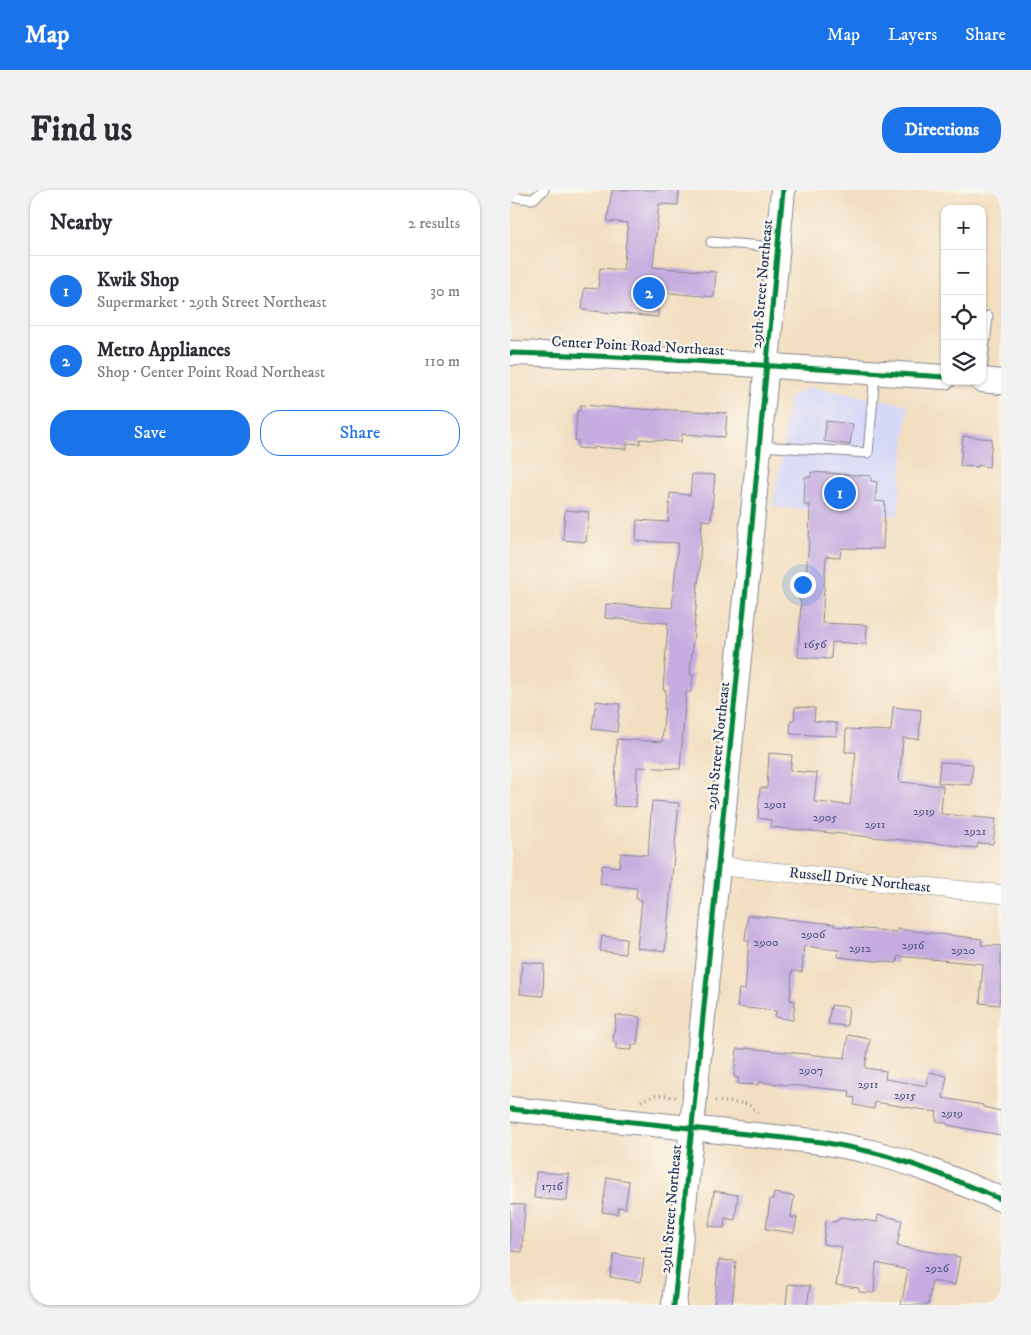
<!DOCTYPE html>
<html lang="en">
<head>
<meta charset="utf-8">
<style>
  body { margin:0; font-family:"IM FELL DW Pica",serif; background:#f2f2f3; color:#2b2b33 }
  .controls { position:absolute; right:15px; top:15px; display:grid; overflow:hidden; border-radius:10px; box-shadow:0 1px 4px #0004 }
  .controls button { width:45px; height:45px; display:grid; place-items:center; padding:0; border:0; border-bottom:1px solid #e1e1e2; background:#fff; color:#2b2b33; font:25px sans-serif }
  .you { position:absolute; left:292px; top:394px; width:18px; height:18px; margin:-12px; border:4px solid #fff; border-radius:50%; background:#1a73e8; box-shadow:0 0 0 8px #1a73e833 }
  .badge { display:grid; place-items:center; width:32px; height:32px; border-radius:50%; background:#1a73e8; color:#fff; font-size:16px; font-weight:700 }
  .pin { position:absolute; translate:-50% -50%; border:2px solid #fff; box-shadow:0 1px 5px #0006 }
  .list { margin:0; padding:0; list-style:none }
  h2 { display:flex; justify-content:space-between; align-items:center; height:65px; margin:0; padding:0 20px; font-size:21px }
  h2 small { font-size:16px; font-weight:400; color:#7c7c81 }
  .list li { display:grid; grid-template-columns:32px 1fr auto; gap:15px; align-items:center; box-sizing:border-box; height:70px; padding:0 20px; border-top:1px solid #e1e1e2 }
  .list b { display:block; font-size:19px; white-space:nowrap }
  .list p { margin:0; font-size:16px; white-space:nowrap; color:#7c7c81 }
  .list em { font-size:16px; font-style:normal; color:#7c7c81 }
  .actions { display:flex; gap:10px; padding:15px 20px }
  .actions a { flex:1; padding:11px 0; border:1px solid #1a73e8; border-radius:20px; text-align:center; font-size:18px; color:#1a73e8 }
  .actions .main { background:#1a73e8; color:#fff }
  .icon { flex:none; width:28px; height:28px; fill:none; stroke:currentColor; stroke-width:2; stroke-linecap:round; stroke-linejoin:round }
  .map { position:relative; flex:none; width:491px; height:1115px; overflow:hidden; border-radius:20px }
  header { display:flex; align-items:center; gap:30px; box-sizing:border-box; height:70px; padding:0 25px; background:#1a73e8; color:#fff }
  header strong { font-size:24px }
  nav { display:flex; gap:28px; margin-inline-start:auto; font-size:18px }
  .intro { display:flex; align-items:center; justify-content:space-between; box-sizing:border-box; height:120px; padding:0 30px }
  h1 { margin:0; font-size:35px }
  .button { padding:12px 22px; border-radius:20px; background:#1a73e8; color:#fff; font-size:18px; font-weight:700 }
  main { display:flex; gap:30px; padding:0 30px }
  aside { flex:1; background:#fff; border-radius:20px; box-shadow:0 1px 4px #0004 }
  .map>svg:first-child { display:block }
  .built { fill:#d6d8f8 }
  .building { fill:#c6ace0 }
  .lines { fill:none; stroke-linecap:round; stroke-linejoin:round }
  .lane-casing { stroke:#86868f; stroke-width:11 }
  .street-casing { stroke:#86868f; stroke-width:19 }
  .secondary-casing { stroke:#86868f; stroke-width:26 }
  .path { stroke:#86868f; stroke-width:3; stroke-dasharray:1 4; stroke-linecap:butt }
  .lane { stroke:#fff; stroke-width:9 }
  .street { stroke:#fff; stroke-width:18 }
  .secondary { stroke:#fff; stroke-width:24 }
  .cycleway-casing { stroke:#fbf7ec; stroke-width:8 }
  .cycleway { stroke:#00873e; stroke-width:5 }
  .labels { text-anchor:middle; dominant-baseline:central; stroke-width:4; stroke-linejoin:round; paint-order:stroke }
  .number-label { font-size:12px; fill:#464e7e }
  .street-label { font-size:15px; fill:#1b2f5e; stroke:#fbf7ec }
</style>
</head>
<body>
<header>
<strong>Map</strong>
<nav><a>Map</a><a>Layers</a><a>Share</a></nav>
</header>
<div class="intro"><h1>Find us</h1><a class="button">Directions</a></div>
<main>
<aside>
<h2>Nearby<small>2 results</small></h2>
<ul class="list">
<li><span class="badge">1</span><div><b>Kwik Shop</b><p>Supermarket · 29th Street Northeast</p></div><em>30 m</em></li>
<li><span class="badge">2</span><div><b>Metro Appliances</b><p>Shop · Center Point Road Northeast</p></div><em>110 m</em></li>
</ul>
<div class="actions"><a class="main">Save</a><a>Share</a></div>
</aside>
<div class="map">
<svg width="491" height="1115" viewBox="0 0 491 1115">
  <rect width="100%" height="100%" fill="#fbf7ec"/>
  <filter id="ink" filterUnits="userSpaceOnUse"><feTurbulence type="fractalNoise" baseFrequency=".02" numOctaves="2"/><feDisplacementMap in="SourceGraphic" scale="10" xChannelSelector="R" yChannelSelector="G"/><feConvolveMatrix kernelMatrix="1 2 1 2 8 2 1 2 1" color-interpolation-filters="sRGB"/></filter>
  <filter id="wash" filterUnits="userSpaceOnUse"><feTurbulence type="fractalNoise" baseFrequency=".0096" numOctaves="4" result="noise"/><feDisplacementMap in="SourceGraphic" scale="20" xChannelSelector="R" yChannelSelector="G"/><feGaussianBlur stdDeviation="1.12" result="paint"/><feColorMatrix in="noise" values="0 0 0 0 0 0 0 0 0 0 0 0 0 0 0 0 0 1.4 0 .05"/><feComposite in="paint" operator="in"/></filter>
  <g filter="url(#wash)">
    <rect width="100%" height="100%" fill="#f2dec0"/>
    <path class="built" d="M300,197L398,215L388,326L262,317L272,267L278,211L281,206Z"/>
    <g id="blocks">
      <path class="building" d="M102,0H169L168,15L149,14L143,77L206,82L204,107L149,102L148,127L72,120L74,98L88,99L90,78L113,80L118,33L97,31Z
        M70,215L146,220V219L217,223L215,247L172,244L171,252L130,249V254L117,253V259L84,257V259L68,258V251H65L67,221H70Z
        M316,231L343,234L340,255L314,251Z
        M453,246L482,249L479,277L468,275V277L450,276Z
        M301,282L361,286V291L367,292L365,311L375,312L373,359L331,358L330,367L316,366L312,433L357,435L356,454L322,452L321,469L288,467L291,411H289L290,396H294V386H296L299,350L300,315H294L295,287H301Z
        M182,284L205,285L201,331L192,330L189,384L180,484L183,485L181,502H176L170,579L127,577L126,617L104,616L107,549L152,552L156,500H153L158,433L95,428L96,414L162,418L168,353L126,351L127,330L158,332L160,303L180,305Z
        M55,320L79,322L76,352L53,350Z
        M86,511L110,514L107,542L82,539Z
        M285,517L305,518L304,531L327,533L326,546L280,544L281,530H284Z
        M383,517L411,520L409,549L393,548L389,592L433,596L431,624L486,629L483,654L468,653L467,658L443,656V655L261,637V630L248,628L250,598H257L259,563L282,565L280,581L307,583L304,612L340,615L346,562H335L336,539L381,541Z
        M430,572L463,574L461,595L428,593Z
        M142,611L169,613L155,761L127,758L132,710L126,709L127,698L90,694L92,675L109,677L111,663L138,665Z
        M238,725L324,734V736L387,742V739L472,749L471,755L491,756V791L489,815L470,813L473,774L388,766L387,773L328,767L329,760L294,756L292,782L282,781L280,810L285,811L283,830L265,827L266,821L227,817L229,799L235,800L239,751L235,750Z
        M92,746L116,749L115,764L90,761Z
        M12,772L34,774L33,806L10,804Z
        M321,815L339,817L337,836L318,834Z
        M106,825L130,827L127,855H122V860L106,859V852H103Z
        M338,845L360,849L355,878L376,881L375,889L417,896L419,882L437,886L433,908L473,915V917L491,921V945L437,935V933L426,931L427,922L365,912L364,919L344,915L345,908L339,907L340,901L248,892V895L228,894V888L224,887L227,859H236V858L335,868Z
        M26,982L59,984L57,1011L24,1008Z
        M97,987L119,991L115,1018L108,1017V1024L92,1022Z
        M204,1001L228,1005L225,1030L215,1028L214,1038L199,1036Z
        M264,1003L284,1006L281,1027L287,1028L284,1043L256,1039L260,1009H263Z
        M0,1014L15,1015L12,1062L0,1061Z
        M368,1025L392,1030L387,1056L450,1067L445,1095L422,1091L418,1115H391L398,1080L366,1073L364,1103L349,1102V1098L326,1095L332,1057L313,1054L316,1031L326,1032L327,1030H329L330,1027L367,1032Z
        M104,1064L134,1069L131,1092L100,1087Z
        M209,1070L226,1071L222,1115H204Z
        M278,1094L300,1096L297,1115H276Z"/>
    </g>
  </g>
  <g filter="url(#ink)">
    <use href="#blocks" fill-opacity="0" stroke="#86868f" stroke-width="1"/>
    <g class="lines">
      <g class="lane-casing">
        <path id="lane" d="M0,7L23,9L34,0
          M201,52L268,57
          M472,181L478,126
          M250,256L358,263L365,183"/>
      </g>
      <g class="street-casing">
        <path id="street" d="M209,676L491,704"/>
      </g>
      <g class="secondary-casing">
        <path id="secondary" d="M0,163C145,167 290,178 435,187
          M472,190L491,192
          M0,919L312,952C328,955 345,958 361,962C406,973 449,992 491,1009
          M164,1115L237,388L273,0"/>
      </g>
      <path class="path" d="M131,911L147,905L166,907
        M205,911L238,914L248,923"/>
      <use href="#lane" class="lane"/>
      <use href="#street" class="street"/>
      <use href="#secondary" class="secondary"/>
      <g class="cycleway-casing">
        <path id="cycleway" d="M0,163C145,167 290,178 435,187
          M0,919L312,952C328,955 345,958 361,962C406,973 449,992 491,1009
          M164,1115L237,388L273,0"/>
      </g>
      <use href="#cycleway" class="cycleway"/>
    </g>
  </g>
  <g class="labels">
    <g class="number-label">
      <text x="305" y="454">1656</text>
      <text x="265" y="614">2901</text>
      <text x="414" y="621">2919</text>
      <text x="315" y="627">2905</text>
      <text x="365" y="634">2911</text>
      <text x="465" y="641">2921</text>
      <text x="303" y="744">2906</text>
      <text x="256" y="752">2900</text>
      <text x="403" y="755">2916</text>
      <text x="350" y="758">2912</text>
      <text x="453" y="760">2920</text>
      <text x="301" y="880">2907</text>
      <text x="358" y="894">2911</text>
      <text x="395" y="905">2915</text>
      <text x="442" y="923">2919</text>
      <text x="42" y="996">1716</text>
      <text x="427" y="1078">2926</text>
    </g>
    <g class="street-label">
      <text transform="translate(252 94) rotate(-85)">29th Street Northeast</text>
      <text transform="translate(128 156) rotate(3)">Center Point Road Northeast</text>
      <text transform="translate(208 556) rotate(-84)">29th Street Northeast</text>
      <text transform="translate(350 690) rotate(6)">Russell Drive Northeast</text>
      <text transform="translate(161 1019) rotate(-85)">29th Street Northeast</text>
    </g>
  </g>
</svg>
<div class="controls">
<button>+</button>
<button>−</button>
<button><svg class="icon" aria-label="locate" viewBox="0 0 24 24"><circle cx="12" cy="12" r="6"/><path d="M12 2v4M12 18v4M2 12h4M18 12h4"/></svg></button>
<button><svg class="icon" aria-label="layers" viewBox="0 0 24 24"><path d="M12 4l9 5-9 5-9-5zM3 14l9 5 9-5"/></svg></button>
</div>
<div class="you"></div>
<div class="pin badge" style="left:330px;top:303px">1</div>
<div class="pin badge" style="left:139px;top:103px">2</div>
</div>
</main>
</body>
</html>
